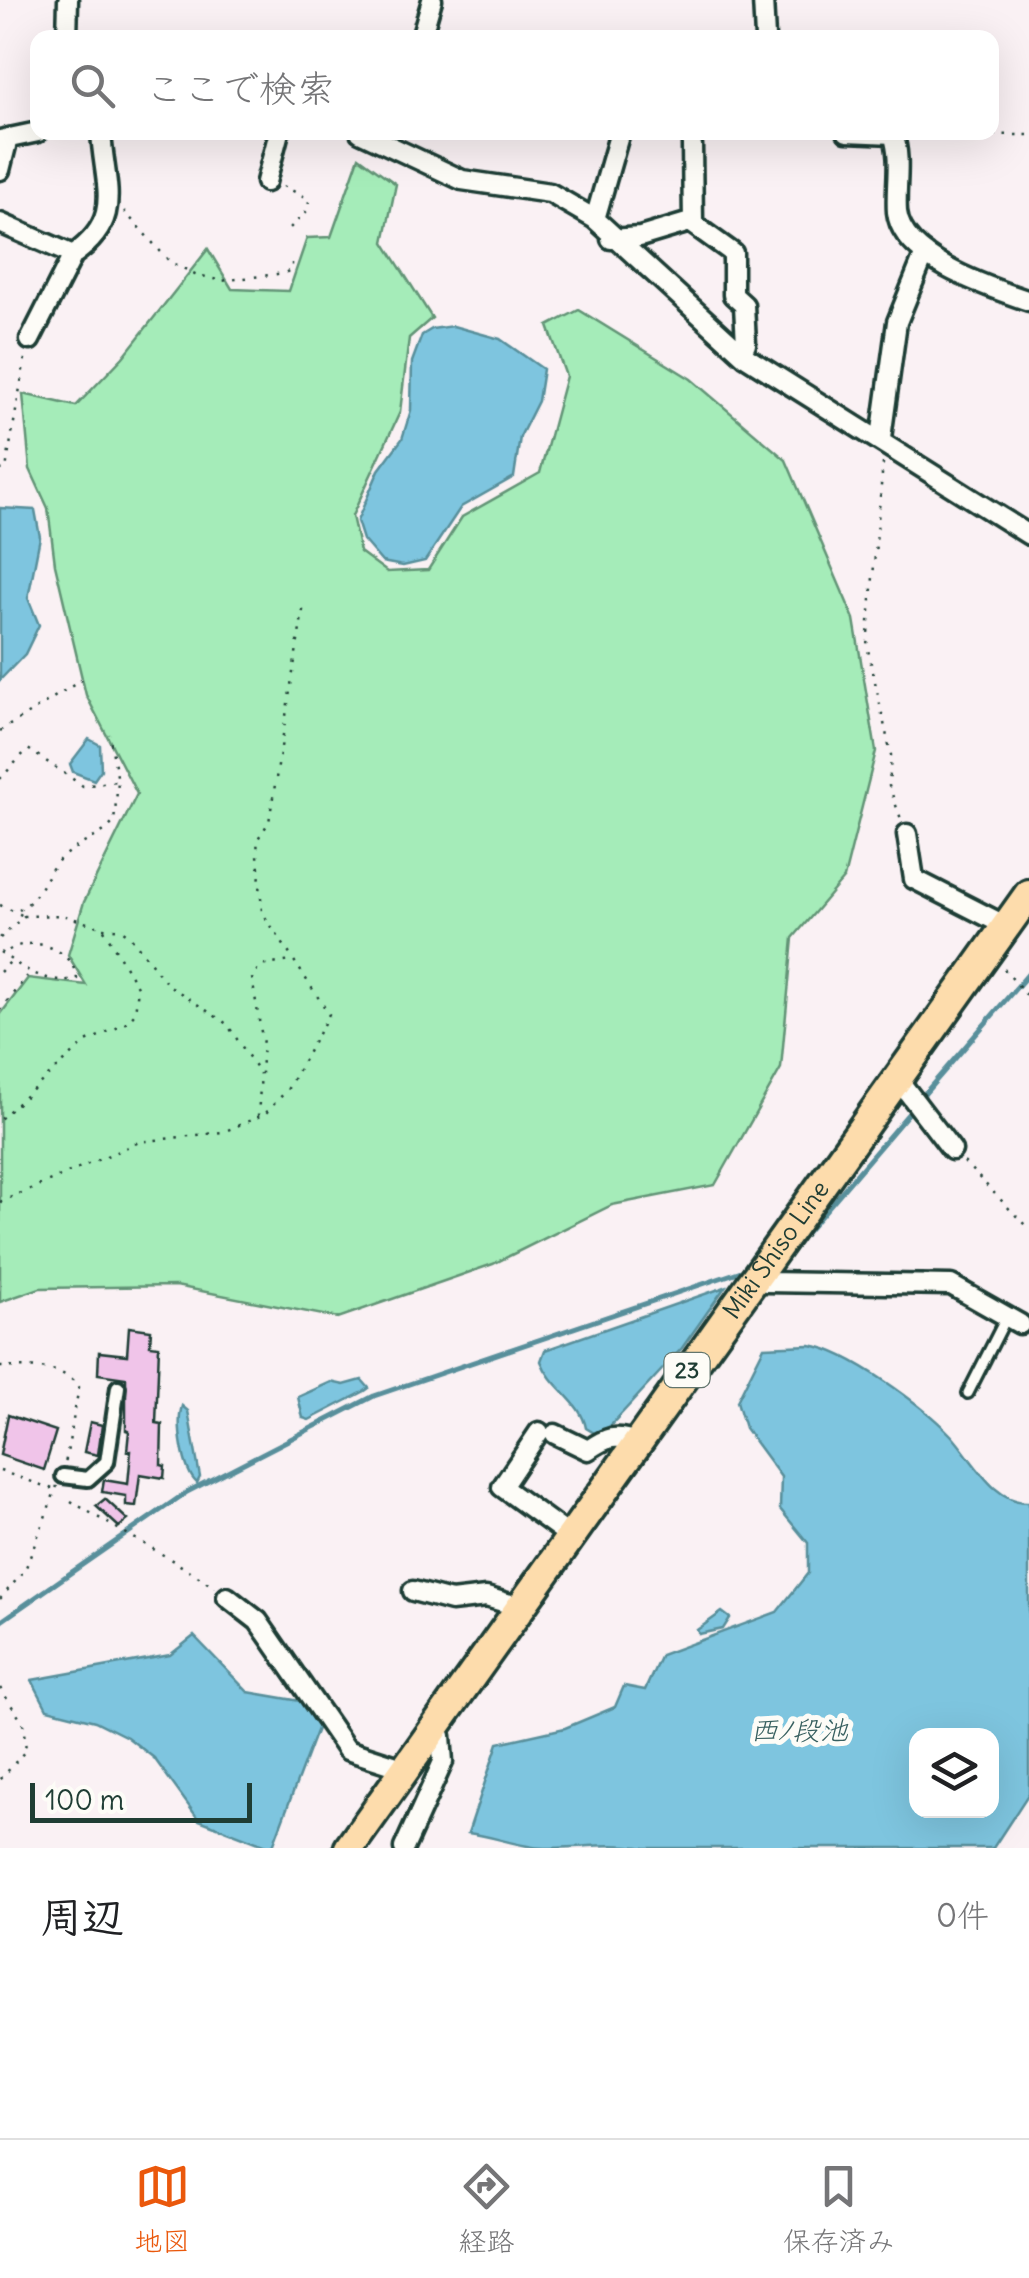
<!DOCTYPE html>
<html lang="ja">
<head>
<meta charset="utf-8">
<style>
  body { margin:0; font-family:Delius,"Klee One",sans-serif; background:#f2f2f2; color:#202124 }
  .controls { position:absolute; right:30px; bottom:30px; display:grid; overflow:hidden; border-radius:20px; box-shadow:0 10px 40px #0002 }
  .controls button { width:90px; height:90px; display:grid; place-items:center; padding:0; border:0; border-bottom:2px solid #e0e0e0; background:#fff; color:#202124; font:50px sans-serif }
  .scale { position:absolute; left:30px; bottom:25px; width:222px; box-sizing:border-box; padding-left:10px; border:5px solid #1f3d34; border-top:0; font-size:28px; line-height:35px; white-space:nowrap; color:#1f3d34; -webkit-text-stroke:8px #fdfcf7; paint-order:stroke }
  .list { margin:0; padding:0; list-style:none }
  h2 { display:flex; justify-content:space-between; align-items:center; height:130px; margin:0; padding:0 40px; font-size:42px }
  h2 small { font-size:32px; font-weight:400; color:#757577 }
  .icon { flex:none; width:55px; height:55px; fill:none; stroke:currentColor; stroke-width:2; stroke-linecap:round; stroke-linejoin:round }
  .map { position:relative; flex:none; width:1029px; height:1848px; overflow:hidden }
  .search { position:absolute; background:#fff; box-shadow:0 10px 40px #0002; left:30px; right:30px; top:30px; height:110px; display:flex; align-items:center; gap:25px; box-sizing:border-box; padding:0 35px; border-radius:20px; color:#757577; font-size:38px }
  .sheet { height:290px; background:#fff }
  nav { display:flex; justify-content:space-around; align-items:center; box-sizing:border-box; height:140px; border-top:2px solid #e0e0e0; background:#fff; font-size:28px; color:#757577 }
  nav a { display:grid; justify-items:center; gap:5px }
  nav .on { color:#ea580c }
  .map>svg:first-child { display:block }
  .green { fill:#a5ecb9; stroke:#629476; stroke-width:2.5 }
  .water { fill:#7ec5df; stroke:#588f9b; stroke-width:2.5; fill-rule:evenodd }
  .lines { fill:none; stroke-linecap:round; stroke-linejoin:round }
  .stream { stroke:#588f9b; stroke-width:5 }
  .building { fill:#f0c4e9; stroke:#1f3d34; stroke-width:2.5 }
  .service-casing { stroke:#1f3d34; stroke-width:16 }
  .pedestrian-casing { stroke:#1f3d34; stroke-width:20 }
  .minor-casing { stroke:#1f3d34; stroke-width:25 }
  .primary-casing { stroke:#1f3d34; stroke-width:35 }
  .path { stroke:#1f3d34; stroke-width:2.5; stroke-dasharray:2.5 8; stroke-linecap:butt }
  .service { stroke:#fdfcf7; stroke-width:9 }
  .pedestrian { stroke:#fdfcf7; stroke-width:12 }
  .minor { stroke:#fdfcf7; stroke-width:18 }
  .primary { stroke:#fddcac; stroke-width:28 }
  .labels { text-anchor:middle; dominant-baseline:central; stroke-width:10; stroke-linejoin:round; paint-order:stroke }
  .shield { fill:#fdfcf7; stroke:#62766e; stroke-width:2.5 }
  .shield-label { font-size:22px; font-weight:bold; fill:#1f3d34 }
  .street-label { font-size:25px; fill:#1f3d34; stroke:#fdfcf7 }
  .water-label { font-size:28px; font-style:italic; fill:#375f5f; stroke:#fdfcf7 }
</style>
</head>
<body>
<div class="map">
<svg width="1029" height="1848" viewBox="0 0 1029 1848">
  <rect width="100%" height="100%" fill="#faf1f4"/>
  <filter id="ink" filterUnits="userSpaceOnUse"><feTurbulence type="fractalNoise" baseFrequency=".01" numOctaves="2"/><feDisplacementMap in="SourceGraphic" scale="20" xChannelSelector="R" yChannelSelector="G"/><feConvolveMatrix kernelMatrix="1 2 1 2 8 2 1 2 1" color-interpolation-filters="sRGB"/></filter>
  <g filter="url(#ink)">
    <path class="green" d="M359,157L396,184L384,242L432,318L409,338L400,412L352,516L360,552L387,572L428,570L462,517L540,473L566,376L548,326L579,310L691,379L786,460L854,619L876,751L844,878L793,938L781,1068L715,1185L612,1205L493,1264L338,1318L176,1286L40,1288L0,1302V1015L28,978L86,985L68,955L84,902L137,794L86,695L55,564L48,508L30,469L23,394L76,406L123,357L208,249L232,289L289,291L307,238L331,237Z"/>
    <path class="water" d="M453,326L500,339L543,369L538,401L520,437L514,477L461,507L425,561L403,566L382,562L363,540L357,521L379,470L402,439L411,410L412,362L422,335L432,329Z
      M0,508L35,510L40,537L28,598L39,625L25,654L0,680Z
      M89,739L100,745L101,770L94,780L73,772L70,764Z
      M725,1287L682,1348L610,1426L596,1434L586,1428C581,1401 551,1388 541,1361L545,1350Z
      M810,1345C850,1351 922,1405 951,1435C973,1459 994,1504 1029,1502V1793L993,1848H645C611,1842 579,1848 544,1848C519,1847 493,1836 468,1833L498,1743L565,1728L615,1707L624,1686L645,1690L661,1655L777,1612L808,1573V1543L780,1509L781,1477L745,1428L737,1401L764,1347ZM916,1736H992V1810H916Z
      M362,1380L369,1388L365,1391L309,1420L303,1418L298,1397L331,1382L344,1385Z
      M182,1406L188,1411L200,1477L197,1483C183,1471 176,1424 182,1406Z
      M722,1612L730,1618L723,1629L699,1634L697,1630Z
      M194,1636L248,1692L300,1701L318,1726L272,1848L199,1820L154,1758L127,1737L95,1721L47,1709L32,1680L170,1655Z"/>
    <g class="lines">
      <path class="stream" d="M920,1099L1029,973
        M790,1252L913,1108
        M0,1622L187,1492L374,1396L747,1269"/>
    </g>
    <path class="building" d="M129,1327L151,1330L150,1345L159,1346L156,1423L162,1424L161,1465L165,1466L164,1478L140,1474L136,1506L126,1505V1496L102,1492L104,1480L128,1484L131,1451H127L129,1431L126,1430V1378L98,1374L99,1352L127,1355Z
      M8,1415L56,1431L44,1470L0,1455Z
      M90,1422L102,1425L98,1455L84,1452Z
      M105,1499L128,1520L119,1527L96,1506Z"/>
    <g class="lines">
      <g class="service-casing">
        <path id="service" d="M968,1393L1007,1316"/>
      </g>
      <g class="pedestrian-casing">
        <path id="pedestrian" d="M63,1476L88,1479L107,1462L118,1387"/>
      </g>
      <g class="minor-casing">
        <path id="minor" d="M763,0L765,38
          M67,38L68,0
          M421,38L432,0
          M360,132L462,180L550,193L595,219L746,357L1029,535
          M847,132L893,134C902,159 895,186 897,212C902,260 991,288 1029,301
          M0,140L38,132
          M692,145L693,223
          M0,170L8,138
          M266,182L279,132
          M595,219L620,132
          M0,223L73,255L30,340
          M611,239L640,237L690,222L733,253V295L744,305L746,344L742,353
          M73,255C125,219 104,186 101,132
          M881,438L897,322L925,253
          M907,834L914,879L1006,926
          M897,1078L952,1150
          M755,1277L766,1282L951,1285L1020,1324
          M539,1432L502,1487L571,1537
          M555,1434L588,1450C607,1437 615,1434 636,1442
          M413,1591L451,1601L486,1597L521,1607
          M227,1597L258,1621L347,1750L406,1769
          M404,1848L443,1762L441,1736L432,1730"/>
      </g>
      <g class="primary-casing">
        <g id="primary">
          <path id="s1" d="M349,1848L1029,894"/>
        </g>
      </g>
      <path class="path" d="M910,134L1029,135
        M283,186L309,199L308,210L289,229
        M124,211L170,262L195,274L221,281L285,273L292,269V257
        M883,463L867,645L891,755L889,786L901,819
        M0,470L6,469L26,353
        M0,731L88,676
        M0,779L28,749L83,786L116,781
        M0,905L24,916
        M19,910C41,897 42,878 59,860C75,844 99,839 114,822L118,781L109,734
        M103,928L122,930L130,936L167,984L227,1024L260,1074
        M0,938L24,916L63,915L103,928L138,988L135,1013L125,1024L86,1042L0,1119
        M0,952C25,970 45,984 77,979C72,946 27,933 4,954
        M1004,969L1029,998
        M0,972L12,960
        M0,1010L27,976
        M258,1116L263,1044L252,978L260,966L291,961
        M964,1162L1029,1229
        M0,1202L139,1142L223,1132L265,1114L287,1090L329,1014L262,912L257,840L269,822L304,604
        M0,1367C29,1368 60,1363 79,1387L65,1464
        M0,1471L53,1489
        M71,1501C119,1531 168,1555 215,1588
        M0,1599L25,1570L57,1486
        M0,1688L23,1723L26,1750L0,1780"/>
      <use href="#service" class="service"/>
      <use href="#pedestrian" class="pedestrian"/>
      <use href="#minor" class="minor"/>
      <use href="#primary" class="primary"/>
    </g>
  </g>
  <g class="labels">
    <rect class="shield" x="664.5" y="1353" width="45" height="34" rx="8"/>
    <g class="shield-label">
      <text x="687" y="1370">23</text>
    </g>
    <g class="street-label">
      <text stroke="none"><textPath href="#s1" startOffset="735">Miki Shiso Line</textPath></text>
    </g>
    <g class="water-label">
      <text x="799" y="1730">西ﾉ段池</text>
    </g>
  </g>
</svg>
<div class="controls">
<button><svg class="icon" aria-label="layers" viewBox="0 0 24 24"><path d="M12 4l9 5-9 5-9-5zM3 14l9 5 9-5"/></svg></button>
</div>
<div class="scale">100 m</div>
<div class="search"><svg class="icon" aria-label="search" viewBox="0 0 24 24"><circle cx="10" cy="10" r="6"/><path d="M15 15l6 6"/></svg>ここで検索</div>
</div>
<section class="sheet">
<h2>周辺<small>0件</small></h2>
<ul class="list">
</ul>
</section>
<nav>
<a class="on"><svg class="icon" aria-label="map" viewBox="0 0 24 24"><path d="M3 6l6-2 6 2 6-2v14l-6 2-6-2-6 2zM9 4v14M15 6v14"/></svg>地図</a>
<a><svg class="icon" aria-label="directions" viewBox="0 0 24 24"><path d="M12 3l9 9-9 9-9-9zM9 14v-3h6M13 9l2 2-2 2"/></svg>経路</a>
<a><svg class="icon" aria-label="saved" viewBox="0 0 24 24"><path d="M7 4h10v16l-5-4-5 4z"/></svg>保存済み</a>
</nav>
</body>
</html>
